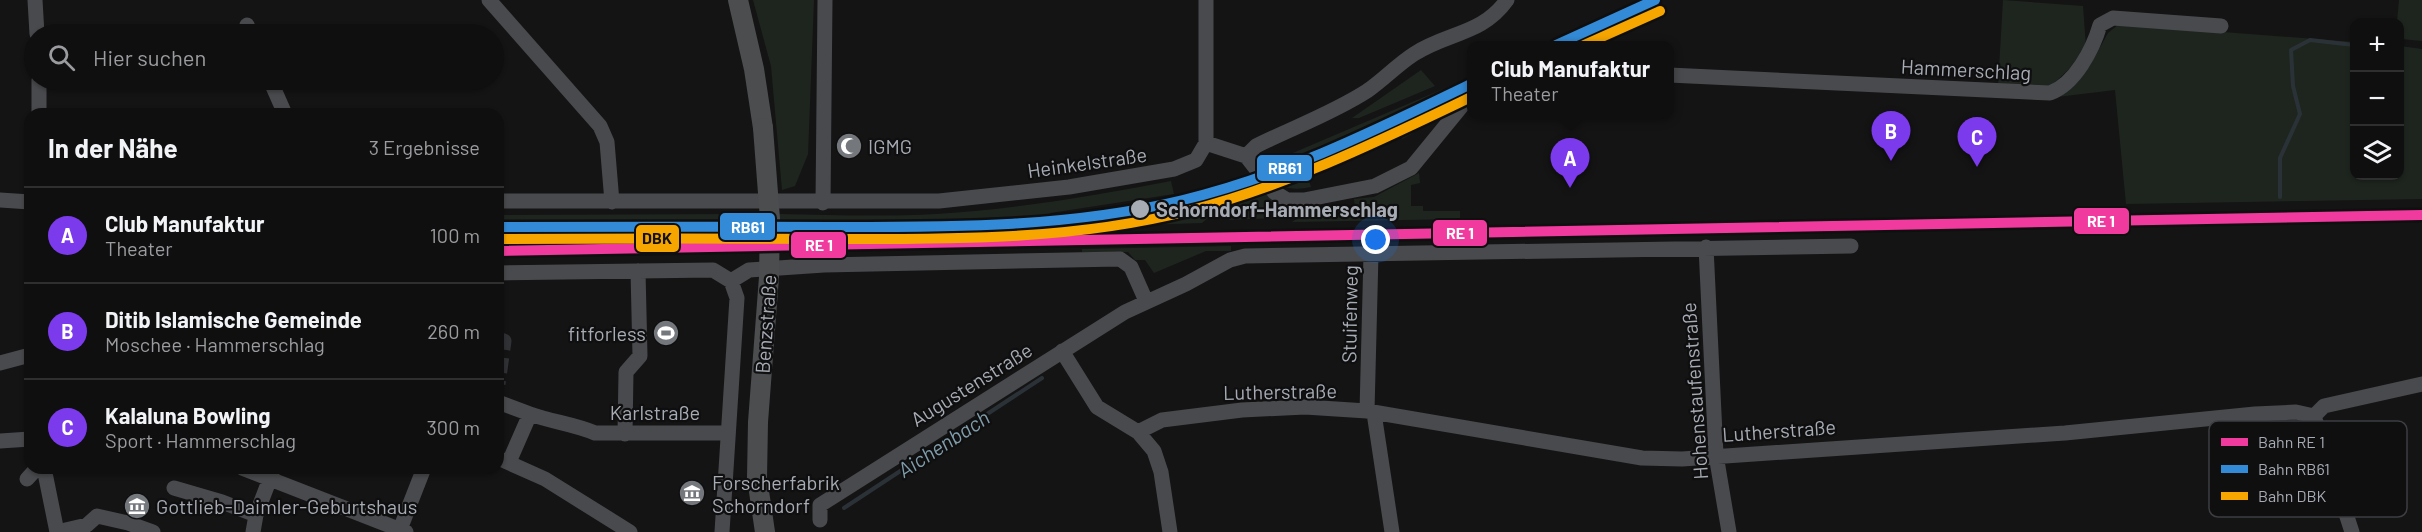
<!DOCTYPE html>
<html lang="de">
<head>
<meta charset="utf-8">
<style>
  body { margin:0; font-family:Barlow,sans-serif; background:#1d1d1e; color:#f1f3f6 }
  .controls { position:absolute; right:18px; top:18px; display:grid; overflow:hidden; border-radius:12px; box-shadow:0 2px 4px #0004 }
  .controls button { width:54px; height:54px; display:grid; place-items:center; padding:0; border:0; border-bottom:2px solid #2f2f30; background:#0f0f10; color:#f1f3f6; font:30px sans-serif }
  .you { position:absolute; left:1376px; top:240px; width:21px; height:21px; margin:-15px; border:4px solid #fff; border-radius:50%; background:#1a73e8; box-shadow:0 0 0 9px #1a73e833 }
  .badge { display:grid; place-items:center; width:39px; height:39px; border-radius:50%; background:#7c3aed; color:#fff; font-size:20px; font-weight:700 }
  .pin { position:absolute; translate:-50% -50px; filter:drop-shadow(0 2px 3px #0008) }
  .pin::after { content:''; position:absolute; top:32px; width:21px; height:18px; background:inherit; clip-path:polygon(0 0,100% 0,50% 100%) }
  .popup { position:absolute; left:1467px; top:41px; width:207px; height:78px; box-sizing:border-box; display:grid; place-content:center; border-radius:12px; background:#0f0f10; filter:drop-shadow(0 2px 4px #0005); font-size:20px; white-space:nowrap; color:#9b9c9f }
  .popup b { font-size:22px; color:#f1f3f6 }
  .popup::after { content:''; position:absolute; left:50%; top:100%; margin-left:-12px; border:12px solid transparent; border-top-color:#0f0f10 }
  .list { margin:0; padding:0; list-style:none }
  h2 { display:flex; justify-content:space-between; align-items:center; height:78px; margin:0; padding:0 24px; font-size:26px }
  h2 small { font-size:20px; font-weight:400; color:#9b9c9f }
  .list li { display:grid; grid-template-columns:39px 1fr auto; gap:18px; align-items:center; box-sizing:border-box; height:96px; padding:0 24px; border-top:2px solid #2f2f30 }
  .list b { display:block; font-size:22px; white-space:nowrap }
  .list p { margin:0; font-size:20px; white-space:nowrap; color:#9b9c9f }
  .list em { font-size:20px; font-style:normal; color:#9b9c9f }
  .icon { flex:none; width:33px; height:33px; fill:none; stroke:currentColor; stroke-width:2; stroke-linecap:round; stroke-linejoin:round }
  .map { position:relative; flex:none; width:2422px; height:532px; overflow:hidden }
  .search { position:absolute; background:#0f0f10; box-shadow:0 2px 4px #0004; left:24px; top:24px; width:480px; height:66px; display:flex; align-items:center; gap:15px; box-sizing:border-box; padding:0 21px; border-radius:33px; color:#9b9c9f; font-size:22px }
  .panel { position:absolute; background:#0f0f10; box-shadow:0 2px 4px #0004; left:24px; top:108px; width:480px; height:366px; border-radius:18px }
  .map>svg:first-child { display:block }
  .green { fill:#1e251f }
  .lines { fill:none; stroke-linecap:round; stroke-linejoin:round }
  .stream { stroke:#2b3237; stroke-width:4 }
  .minor-tunnel { stroke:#313235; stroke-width:15; stroke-dasharray:15 8; stroke-linecap:butt }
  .minor { stroke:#494a4d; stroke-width:15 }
  .major { stroke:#4b4d4f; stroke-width:20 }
  .major-bridge { stroke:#4b4d4f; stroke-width:20 }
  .rail-1-casing { stroke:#0f0f10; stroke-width:15 }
  .rail-2-casing { stroke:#0f0f10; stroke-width:15 }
  .rail-3-casing { stroke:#0f0f10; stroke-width:15 }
  .rail-1 { stroke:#f13a9d; stroke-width:10 }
  .rail-2 { stroke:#338bd7; stroke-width:10 }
  .rail-3 { stroke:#f7a600; stroke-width:10 }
  .stop-dot { fill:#a7acb4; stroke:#0f0f10; stroke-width:2 }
  .labels { text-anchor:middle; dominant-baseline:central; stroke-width:4.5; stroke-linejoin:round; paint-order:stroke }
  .street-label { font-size:20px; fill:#a7acb4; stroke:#0f0f10 }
  .poi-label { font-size:20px; fill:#a7acb4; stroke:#0f0f10; text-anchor:start }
  .stop-label { font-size:20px; font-weight:bold; fill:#a7acb4; stroke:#0f0f10; text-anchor:start }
  .water-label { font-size:21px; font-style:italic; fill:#809dac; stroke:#0f0f10 }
  .key { fill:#0f0f10; stroke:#3d3e41; stroke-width:1.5 }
  .key-label { font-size:16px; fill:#a7acb4 }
  .line-badge { stroke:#0f0f10; stroke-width:2 }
  .badge-label { font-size:16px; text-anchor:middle; font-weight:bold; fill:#fff }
  .pale-badge-label { font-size:16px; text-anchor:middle; font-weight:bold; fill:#111 }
</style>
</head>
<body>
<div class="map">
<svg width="2422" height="532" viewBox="0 0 2422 532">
  <rect width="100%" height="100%" fill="#141415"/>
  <path class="green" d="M753,0H814L808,154L795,186L782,190L771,66Z
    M2003,0L2083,6L2086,47L2069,69L2051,86H1998Z
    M2399,0H2422V41L2402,39L2400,22H2397Z
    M2119,24L2354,42V176H2400V46L2422,49V199L2126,204L2115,90L2057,97L2089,67L2108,33Z
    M1421,70L1435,86L1359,118H1352Z
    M1471,77V79L1324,149L1268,170L1265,165Z
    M1471,89V93C1445,106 1428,127 1402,139L1399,134L1306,172L1311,187C1296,190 1283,190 1272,178Z
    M1419,173L1420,183L1411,185V206H1423V211H1460V219L1292,222L1302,215L1355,208L1354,199L1374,197Z
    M1171,181L1174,194L1050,213V218L969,221H777V214C830,215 884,217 937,214C1016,209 1094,196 1171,181Z
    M1258,181L1270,198L1290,209V217L1229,220L1234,199L1233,188Z
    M1226,192L1228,198L1224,215L1210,216L1202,223L1083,227L1166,210Z
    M748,214V223L498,222V215Z
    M1231,246V251H1206L1154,273L1145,260H1135L1128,252H1082V249Z"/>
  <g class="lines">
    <path class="stream" d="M2280,197V158L2300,114L2293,86L2291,50L2310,40L2354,45
      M844,508L1042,378"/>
    <path class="minor-tunnel" d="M498,339L504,341L498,384"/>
    <path class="minor" d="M35,0L37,34
      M489,0L600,126L607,142L612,202
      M247,25L251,34
      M1669,75L2050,93C2075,84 2093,49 2100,25L2113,18L2221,26
      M39,80V114
      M270,80L285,114
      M1206,143L1246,156L1274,192L1287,200H1304L1375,186L1411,168L1465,102L1471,99
      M1246,156L1256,146C1292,128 1333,113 1367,91C1383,80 1397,65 1414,54C1448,32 1482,35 1507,0
      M0,200L30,202
      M498,201H939L1069,187L1174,169L1196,160L1206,143V0
      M823,203L825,0
      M1706,247L1716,455L1729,532
      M498,273L713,270L731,281L737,298L722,532
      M731,281L749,270L824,265L1120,259L1131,267L1146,301
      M1062,351L1097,407L1138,432L1154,451L1161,472L1170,532
      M0,363L30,355
      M498,402L530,414
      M1367,411L1371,254
      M1374,413L1392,532
      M2314,416L2352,532
      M1138,432L1162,420L1242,410L1305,407L1367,411L1642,458L1682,459L2065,433L2255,414L2296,412L2314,416L2324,406L2422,384
      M625,434L626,372L640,356L638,271
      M0,441L30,439
      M498,458L545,479L630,532
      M509,462L530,414C552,422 574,424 595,433H728
      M44,468L57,532
      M242,468L406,532
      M27,479L37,468
      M174,488L222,502L256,515
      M820,520V505L1125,312L1186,284L1230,260L1245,256L1851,246
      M57,532L87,525L97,516L128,523L153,532
      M253,532L256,515L274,468
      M399,532L424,468"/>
    <path class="major" d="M738,0L754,69L763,128
      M765,532L757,478L758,422L769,277"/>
    <path class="major-bridge" d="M763,128L770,219L769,277"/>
    <g class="rail-1-casing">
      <path id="rail-1" d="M498,251L2422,215"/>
    </g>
    <g class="rail-2-casing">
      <path id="rail-2" d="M1556,45L1655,0
        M498,227C608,226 719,227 829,227C947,227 1067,228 1183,200C1284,176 1378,129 1471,84"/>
    </g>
    <g class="rail-3-casing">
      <path id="rail-3" d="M1584,45L1660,11
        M498,239C612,238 725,239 839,239C955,239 1074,240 1188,211C1287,186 1379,141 1471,97"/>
    </g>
    <use href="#rail-1" class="rail-1"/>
    <use href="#rail-2" class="rail-2"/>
    <use href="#rail-3" class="rail-3"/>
  </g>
  <defs>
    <g id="mosque-disc" transform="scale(1.35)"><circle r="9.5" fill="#74777c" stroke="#0f0f10"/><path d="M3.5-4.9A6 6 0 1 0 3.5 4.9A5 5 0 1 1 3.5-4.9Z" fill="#fff"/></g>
    <g id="stadium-disc" transform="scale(1.35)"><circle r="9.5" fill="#74777c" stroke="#0f0f10"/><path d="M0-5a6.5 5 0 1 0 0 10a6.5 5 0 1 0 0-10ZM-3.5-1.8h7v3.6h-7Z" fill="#fff"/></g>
    <g id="museum-disc" transform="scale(1.35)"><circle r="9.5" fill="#74777c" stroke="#0f0f10"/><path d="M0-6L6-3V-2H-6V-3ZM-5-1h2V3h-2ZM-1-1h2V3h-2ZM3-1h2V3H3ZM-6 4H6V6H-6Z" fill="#fff"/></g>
  </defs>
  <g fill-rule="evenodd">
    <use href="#mosque-disc" x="849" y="146"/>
    <use href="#stadium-disc" x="666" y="333"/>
    <use href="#museum-disc" x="692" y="493"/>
    <use href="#museum-disc" x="137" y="506"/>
  </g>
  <circle class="stop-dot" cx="1140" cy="209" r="10"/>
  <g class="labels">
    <g class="street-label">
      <text transform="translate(1966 69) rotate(3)">Hammerschlag</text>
      <text transform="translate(1087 162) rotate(-8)">Heinkelstraße</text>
      <text transform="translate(1349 314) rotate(-89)">Stuifenweg</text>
      <text transform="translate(765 324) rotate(-86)">Benzstraße</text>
      <text transform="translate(971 384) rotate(-32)">Augustenstraße</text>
      <text transform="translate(1280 391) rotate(-1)">Lutherstraße</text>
      <text transform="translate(1694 391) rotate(-94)">Hohenstaufenstraße</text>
      <text x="655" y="412">Karlstraße</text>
      <text transform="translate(1779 430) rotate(-4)">Lutherstraße</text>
    </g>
    <g class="poi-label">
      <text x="868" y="146">IGMG</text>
      <text x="646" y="333" text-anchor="end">fitforless</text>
      <text x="712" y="482">Forscherfabrik<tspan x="712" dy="23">Schorndorf</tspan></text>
      <text x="156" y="506">Gottlieb-Daimler-Geburtshaus</text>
    </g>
    <g class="stop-label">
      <text x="1156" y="209">Schorndorf-Hammerschlag</text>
    </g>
    <g class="water-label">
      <text transform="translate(943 443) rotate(-33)">Aichenbach</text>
    </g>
  </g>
  <rect x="2209" y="421" width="198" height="96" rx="9" class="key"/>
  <rect x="2221" y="438" width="27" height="8" fill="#f13a9d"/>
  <rect x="2221" y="465" width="27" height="8" fill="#338bd7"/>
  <rect x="2221" y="492" width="27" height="8" fill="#f7a600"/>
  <g class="key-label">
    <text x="2258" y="448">Bahn RE 1</text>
    <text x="2258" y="475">Bahn RB61</text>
    <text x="2258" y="502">Bahn DBK</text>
  </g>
  <g class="line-badge">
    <rect x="1256" y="154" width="57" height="28" rx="6" fill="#338bd7"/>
    <rect x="2073" y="207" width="57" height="28" rx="6" fill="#f13a9d"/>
    <rect x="719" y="212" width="57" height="29" rx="6" fill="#338bd7"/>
    <rect x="1432" y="219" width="56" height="28" rx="6" fill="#f13a9d"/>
    <rect x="635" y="224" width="45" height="29" rx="6" fill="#f7a600"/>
    <rect x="790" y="231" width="57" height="28" rx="6" fill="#f13a9d"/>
  </g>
  <g class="badge-label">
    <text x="1285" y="174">RB61</text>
    <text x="2101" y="227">RE 1</text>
    <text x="748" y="233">RB61</text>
    <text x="1460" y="239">RE 1</text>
    <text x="819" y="251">RE 1</text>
  </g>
  <g class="pale-badge-label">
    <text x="657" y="244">DBK</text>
  </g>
</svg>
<div class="controls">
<button>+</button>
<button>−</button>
<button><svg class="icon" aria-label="layers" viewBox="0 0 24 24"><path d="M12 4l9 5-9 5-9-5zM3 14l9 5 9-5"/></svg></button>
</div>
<div class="you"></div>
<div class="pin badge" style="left:1570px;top:188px">A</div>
<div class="popup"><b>Club Manufaktur</b>Theater</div>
<div class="pin badge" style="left:1891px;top:161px">B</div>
<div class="pin badge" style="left:1977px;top:167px">C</div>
<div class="search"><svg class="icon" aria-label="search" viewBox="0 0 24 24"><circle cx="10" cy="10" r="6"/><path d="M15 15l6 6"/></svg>Hier suchen</div>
<section class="panel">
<h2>In der Nähe<small>3 Ergebnisse</small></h2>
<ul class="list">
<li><span class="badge">A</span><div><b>Club Manufaktur</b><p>Theater</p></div><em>100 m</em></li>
<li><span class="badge">B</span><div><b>Ditib Islamische Gemeinde</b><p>Moschee · Hammerschlag</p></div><em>260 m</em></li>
<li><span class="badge">C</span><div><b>Kalaluna Bowling</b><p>Sport · Hammerschlag</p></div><em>300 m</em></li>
</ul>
</section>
</div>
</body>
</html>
